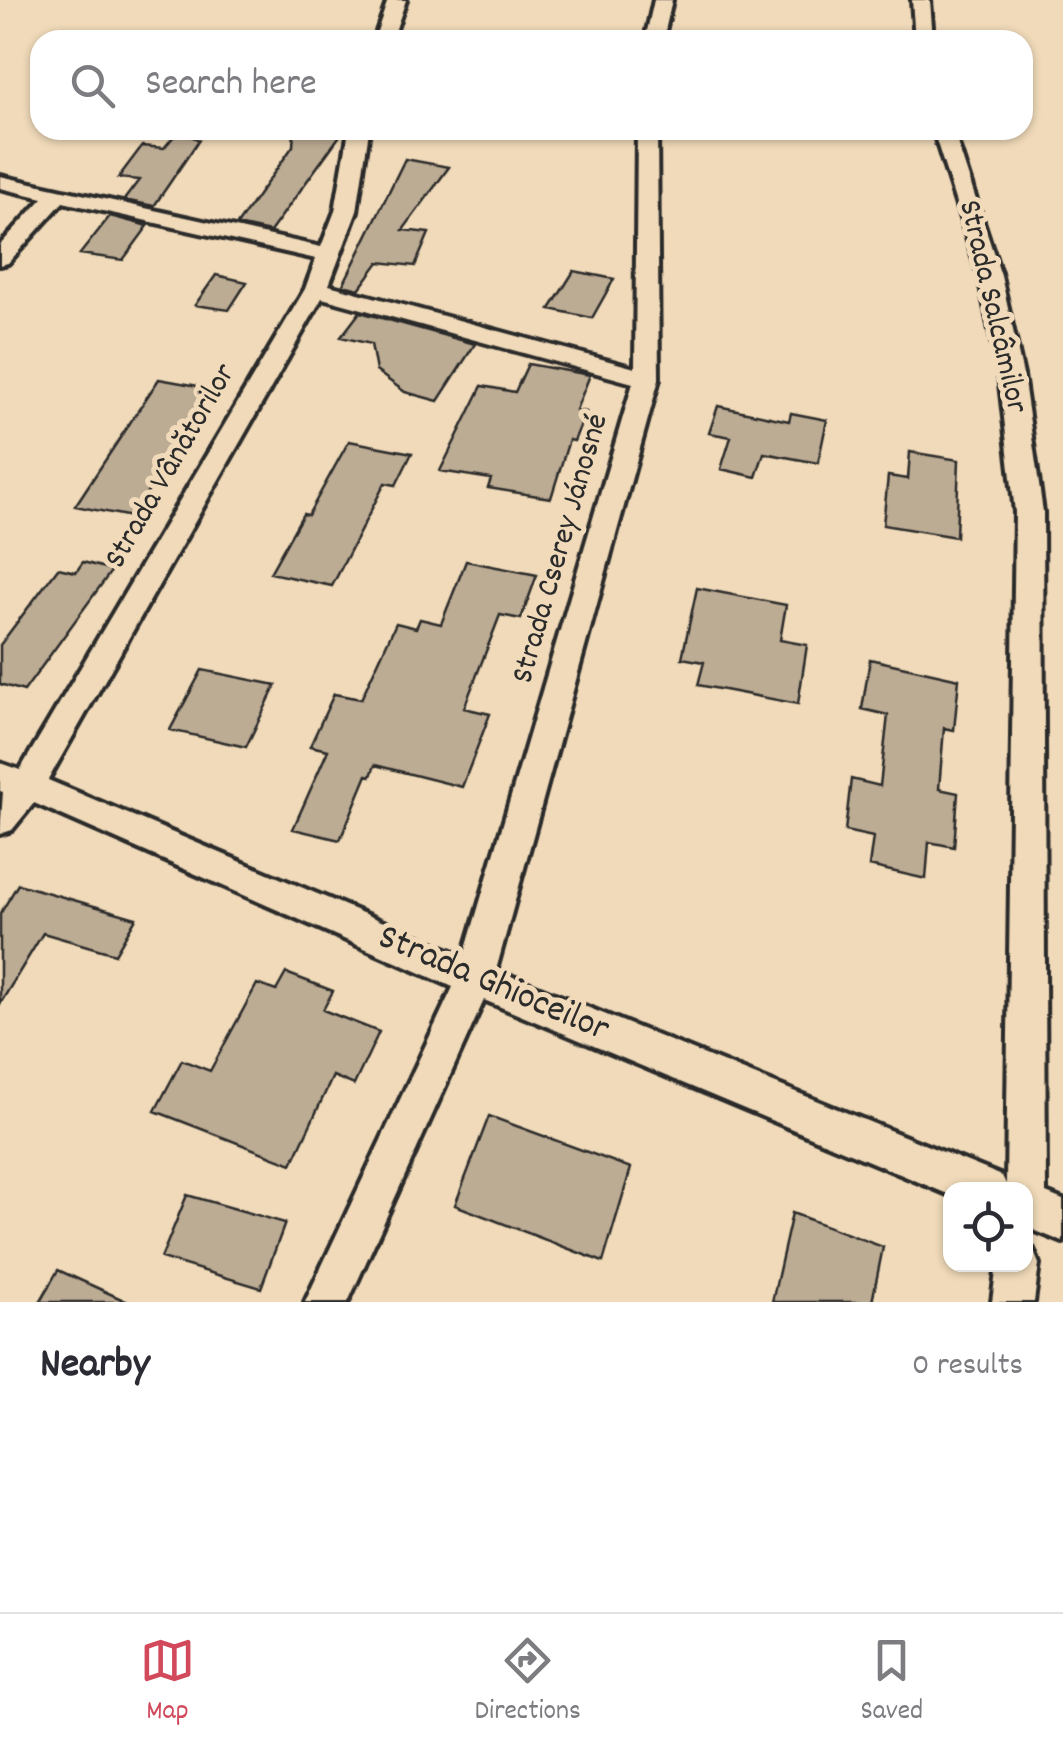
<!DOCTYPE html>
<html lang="en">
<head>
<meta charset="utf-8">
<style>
  body { margin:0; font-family:Dekko,sans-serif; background:#f7f7f7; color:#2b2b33 }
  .controls { position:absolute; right:30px; bottom:30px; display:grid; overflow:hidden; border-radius:20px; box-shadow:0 2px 8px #0004 }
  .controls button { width:90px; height:90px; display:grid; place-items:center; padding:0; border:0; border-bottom:2px solid #e1e1e2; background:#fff; color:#2b2b33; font:50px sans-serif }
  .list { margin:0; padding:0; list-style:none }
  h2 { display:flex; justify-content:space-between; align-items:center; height:130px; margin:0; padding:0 40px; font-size:42px }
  h2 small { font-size:32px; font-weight:400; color:#7c7c81 }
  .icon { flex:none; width:55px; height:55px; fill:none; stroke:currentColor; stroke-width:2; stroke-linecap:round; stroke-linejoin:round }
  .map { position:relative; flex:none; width:1063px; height:1302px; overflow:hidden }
  .search { position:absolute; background:#fff; box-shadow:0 2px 8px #0004; left:30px; right:30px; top:30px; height:110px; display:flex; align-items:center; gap:25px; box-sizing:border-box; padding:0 35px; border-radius:30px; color:#7c7c81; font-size:38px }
  .sheet { height:310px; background:#fff }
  nav { display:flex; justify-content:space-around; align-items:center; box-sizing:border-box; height:140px; border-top:2px solid #e1e1e2; background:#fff; font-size:28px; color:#7c7c81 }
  nav a { display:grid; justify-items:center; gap:5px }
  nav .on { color:#d1495b }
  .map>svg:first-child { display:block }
  .building { fill:#bdac94; stroke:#2b2b2b; stroke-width:2.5 }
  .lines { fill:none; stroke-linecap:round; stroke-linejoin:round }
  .street-casing { stroke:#2b2b2b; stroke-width:8 }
  .street { fill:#f0dab9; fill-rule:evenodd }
  .labels { text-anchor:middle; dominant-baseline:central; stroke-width:10; stroke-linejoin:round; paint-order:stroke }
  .street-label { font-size:32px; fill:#2b2b2b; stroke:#f0dab9 }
  .near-street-label { font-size:38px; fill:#2b2b2b; stroke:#f0dab9 }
</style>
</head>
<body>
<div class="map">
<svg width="1063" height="1302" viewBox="0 0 1063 1302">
  <rect width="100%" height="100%" fill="#f0dab9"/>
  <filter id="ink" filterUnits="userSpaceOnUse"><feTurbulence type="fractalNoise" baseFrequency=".01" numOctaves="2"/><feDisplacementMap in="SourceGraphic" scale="20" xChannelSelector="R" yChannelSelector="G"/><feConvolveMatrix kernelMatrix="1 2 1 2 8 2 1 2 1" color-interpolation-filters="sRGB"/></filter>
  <g filter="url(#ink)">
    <path class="building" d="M179,130L199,140L154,206L124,200L139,180L118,178L142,146L164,148Z
      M294,130H344L270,232L237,225L293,146Z
      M405,159L449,167L403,230L429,233L415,266L379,262L359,289L343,285Z
      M110,216L148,226L123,260L80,254Z
      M574,271L614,279L592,318L550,309Z
      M216,275L247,282L229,310L195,305Z
      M360,312L475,344L438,401L405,392L376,371L371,344L341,337Z
      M528,364L590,375L576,410L586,412L574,441L569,440L551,498L488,488L491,479L440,471L482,386L515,392Z
      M159,379L209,388L161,459L168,460L132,517L75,506Z
      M718,406L789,421L791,413L827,420L818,463L764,453L756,477L721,469L731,437L709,433Z
      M349,441L412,453L396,485L385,483L332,586L270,573L303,514L308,515Z
      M910,452L959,460L956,537L883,525L888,476L908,479Z
      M466,561L537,575L521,619L500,615L464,708L490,714L462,787L375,765L371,776L367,775L340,840L293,829L328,750L310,746L334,694L361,699L396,623L416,628L420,619L441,624Z
      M83,562L112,570L24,691L0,684V645L58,568L76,572Z
      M697,588L786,605L780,640L807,645L798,704L698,685L704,662L682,658Z
      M870,659L959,679L954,730L944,728L939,789L958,793L954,847L929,842L926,879L869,866L873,837L845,831L851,779L880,786L888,715L862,709Z
      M202,670L276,685L246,747L170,730Z
      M18,884L136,918L115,954L43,933L0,1004V914Z
      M286,973L333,991L323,1010L379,1032L354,1085L333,1076L292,1164L155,1111L182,1060L210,1071L257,984L276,991Z
      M489,1116L631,1168L603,1262L455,1205Z
      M187,1195L285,1223L261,1288L161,1258Z
      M792,1213L883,1247L872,1302H772Z
      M58,1270L128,1302H40Z"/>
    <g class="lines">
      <g class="street-casing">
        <path id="street" d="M388,0H406L392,40H374Z
          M654,0H672L663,40H645Z
          M912,0H930L933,40H915Z
          M349,130H369L357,211L329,285L635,368L637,130H657L659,379L496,970L1002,1176L1006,1184L1015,512L999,375L979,276L933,130H953L1001,276L1023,375L1043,512L1046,1193L1063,1200V1242L1026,1227V1190H950V1195L484,1000L348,1302H305L453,987L34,803L12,830L0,834L3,792L0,791V763L20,770L305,289L316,259L63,202L8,263L0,265V245L43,198L0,188V176L321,247L335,211ZM322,298L633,383L464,956L48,780Z
          M1026,1246L1033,1249L1039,1264L1034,1302H992L997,1264H1026Z"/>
      </g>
      <use href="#street" class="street"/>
    </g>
  </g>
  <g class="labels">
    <g class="street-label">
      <text transform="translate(991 307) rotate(77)">Strada Salcâmilor</text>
      <text transform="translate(172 467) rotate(-60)">Strada Vânătorilor</text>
      <text transform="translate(562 549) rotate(-74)">Strada Cserey Jánosné</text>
    </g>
    <g class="near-street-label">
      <text transform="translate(493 985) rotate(23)">Strada Ghioceilor</text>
    </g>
  </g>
</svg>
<div class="controls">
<button><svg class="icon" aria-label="locate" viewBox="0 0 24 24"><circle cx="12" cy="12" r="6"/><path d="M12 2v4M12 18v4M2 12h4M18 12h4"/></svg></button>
</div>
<div class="search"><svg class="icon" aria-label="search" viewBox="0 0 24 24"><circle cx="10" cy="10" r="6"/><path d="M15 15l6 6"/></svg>Search here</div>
</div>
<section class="sheet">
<h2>Nearby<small>0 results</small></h2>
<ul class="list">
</ul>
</section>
<nav>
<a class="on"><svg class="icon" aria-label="map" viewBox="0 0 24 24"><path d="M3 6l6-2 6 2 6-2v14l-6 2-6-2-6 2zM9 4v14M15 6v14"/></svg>Map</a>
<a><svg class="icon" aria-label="directions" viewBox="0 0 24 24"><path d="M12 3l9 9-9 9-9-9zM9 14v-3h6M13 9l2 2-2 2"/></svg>Directions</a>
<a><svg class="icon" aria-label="saved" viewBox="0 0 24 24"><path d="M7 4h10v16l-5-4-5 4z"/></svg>Saved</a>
</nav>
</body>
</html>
